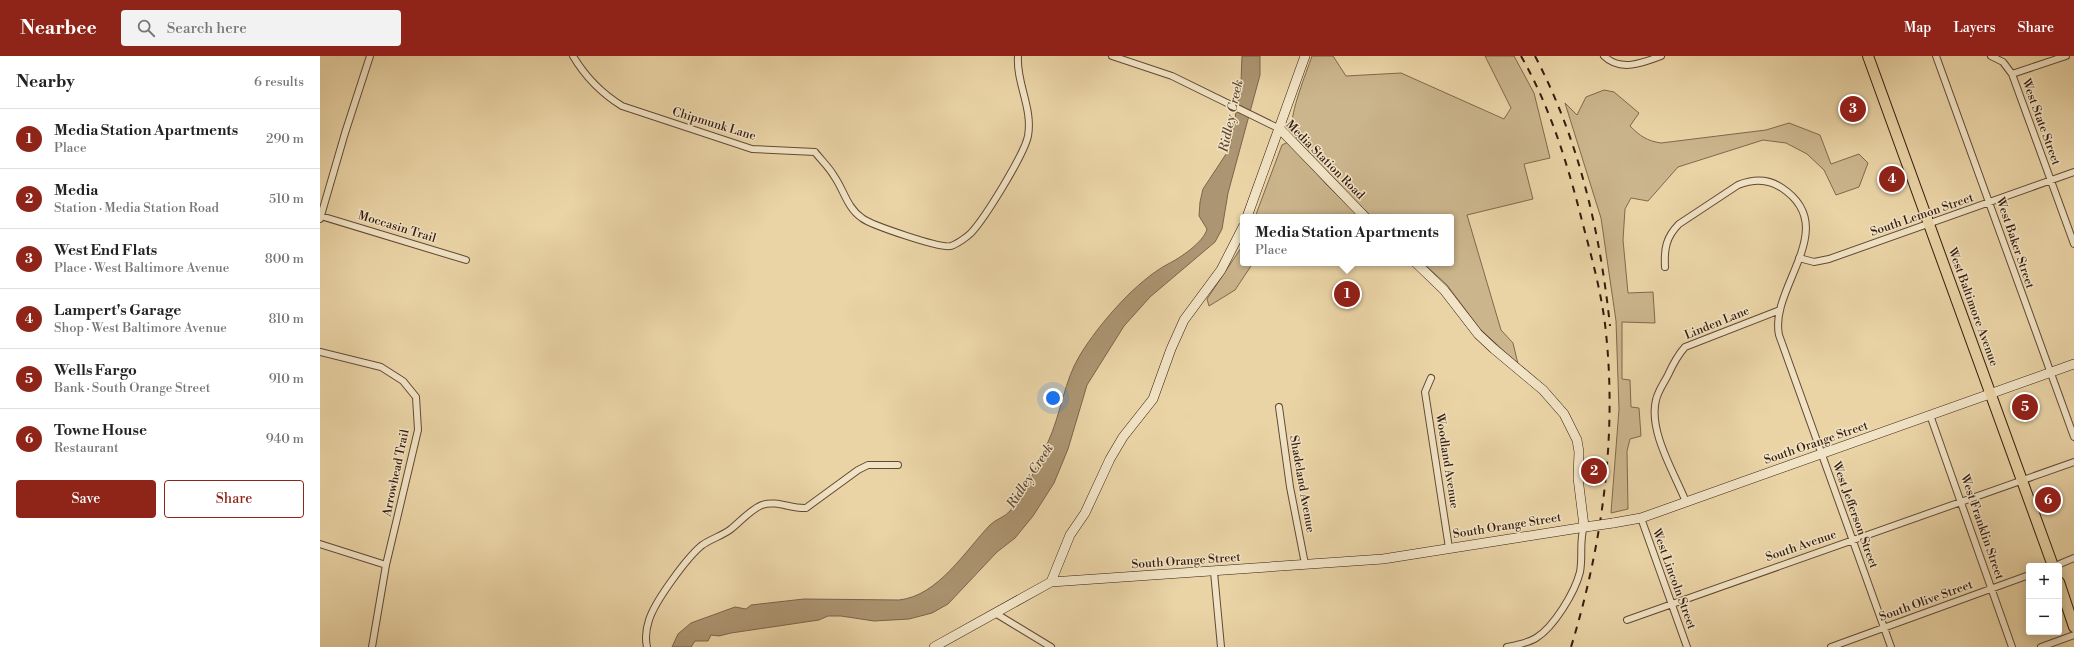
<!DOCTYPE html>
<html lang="en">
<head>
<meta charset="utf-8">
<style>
  body { margin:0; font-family:"Libre Bodoni",serif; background:#f2f2f2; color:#222 }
  .controls { position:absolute; right:12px; bottom:12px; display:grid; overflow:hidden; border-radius:4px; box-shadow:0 2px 10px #0003 }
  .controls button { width:36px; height:36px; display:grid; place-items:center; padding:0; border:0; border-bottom:1px solid #e0e0e0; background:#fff; color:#222; font:20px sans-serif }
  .you { position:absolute; left:733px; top:342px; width:14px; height:14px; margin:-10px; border:3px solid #fff; border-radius:50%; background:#1a73e8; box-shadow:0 0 0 6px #1a73e833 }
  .badge { display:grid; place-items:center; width:26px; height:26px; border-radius:50%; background:#8f2418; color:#fff; font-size:13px; font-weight:700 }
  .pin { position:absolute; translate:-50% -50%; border:2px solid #fff; box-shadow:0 1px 4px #0006 }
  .popup { position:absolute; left:920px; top:158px; width:214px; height:52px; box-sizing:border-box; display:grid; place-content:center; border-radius:4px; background:#fff; filter:drop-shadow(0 1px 3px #0005); font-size:13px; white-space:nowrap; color:#767676 }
  .popup b { font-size:15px; color:#222 }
  .popup::after { content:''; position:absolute; left:50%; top:100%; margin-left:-8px; border:8px solid transparent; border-top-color:#fff }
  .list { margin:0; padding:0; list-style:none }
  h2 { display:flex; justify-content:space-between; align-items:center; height:52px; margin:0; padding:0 16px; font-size:17px }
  h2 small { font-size:13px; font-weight:400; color:#767676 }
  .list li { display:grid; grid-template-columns:26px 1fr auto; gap:12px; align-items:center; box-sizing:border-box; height:60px; padding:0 16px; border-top:1px solid #e0e0e0 }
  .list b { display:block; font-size:15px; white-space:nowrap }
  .list p { margin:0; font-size:13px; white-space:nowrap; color:#767676 }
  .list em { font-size:13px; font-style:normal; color:#767676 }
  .actions { display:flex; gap:8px; padding:12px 16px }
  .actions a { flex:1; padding:9px 0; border:1px solid #8f2418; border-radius:4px; text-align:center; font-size:14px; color:#8f2418 }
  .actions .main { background:#8f2418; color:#fff }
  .icon { flex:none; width:22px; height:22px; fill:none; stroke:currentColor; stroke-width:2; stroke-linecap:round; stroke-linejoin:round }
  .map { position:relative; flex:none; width:1754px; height:591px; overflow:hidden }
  header { display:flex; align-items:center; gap:24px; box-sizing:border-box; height:56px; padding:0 20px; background:#8f2418; color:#fff }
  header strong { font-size:19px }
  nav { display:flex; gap:22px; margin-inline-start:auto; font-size:14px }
  .search { width:280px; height:36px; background:#f2f2f2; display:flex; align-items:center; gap:10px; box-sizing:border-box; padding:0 14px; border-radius:4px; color:#767676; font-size:15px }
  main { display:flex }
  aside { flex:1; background:#fff }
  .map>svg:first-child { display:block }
  .green { fill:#cbb58c; stroke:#80684d }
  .water { fill:#ac9572; stroke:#7c644a }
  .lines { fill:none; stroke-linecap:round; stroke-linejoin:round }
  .street-casing { stroke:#624934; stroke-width:8 }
  .secondary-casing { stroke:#341b0e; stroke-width:10 }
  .primary-casing { stroke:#341b0e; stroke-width:12 }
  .street { stroke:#f1e3c5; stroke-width:6 }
  .secondary { stroke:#f1e3c5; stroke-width:9 }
  .primary { stroke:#ead4a6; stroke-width:10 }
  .rail { stroke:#341b0e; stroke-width:2; stroke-dasharray:7 7; stroke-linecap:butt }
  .secondary-bridge-casing { stroke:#341b0e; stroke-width:10; stroke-linecap:butt }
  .secondary-bridge { stroke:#f1e3c5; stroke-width:9 }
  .labels { text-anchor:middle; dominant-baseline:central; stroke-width:3; stroke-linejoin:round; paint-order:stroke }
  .street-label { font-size:12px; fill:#341b0e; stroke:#f1e3c5 }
  .water-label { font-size:13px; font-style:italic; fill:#5e4631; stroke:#f1e3c5 }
</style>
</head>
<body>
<header>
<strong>Nearbee</strong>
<div class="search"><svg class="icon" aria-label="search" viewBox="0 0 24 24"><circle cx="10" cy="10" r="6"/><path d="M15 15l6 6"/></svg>Search here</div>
<nav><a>Map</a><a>Layers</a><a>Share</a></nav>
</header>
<main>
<aside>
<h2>Nearby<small>6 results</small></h2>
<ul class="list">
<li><span class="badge">1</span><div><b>Media Station Apartments</b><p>Place</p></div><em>290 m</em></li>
<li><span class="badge">2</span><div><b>Media</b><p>Station · Media Station Road</p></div><em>510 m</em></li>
<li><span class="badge">3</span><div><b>West End Flats</b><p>Place · West Baltimore Avenue</p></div><em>800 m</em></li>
<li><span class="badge">4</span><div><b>Lampert's Garage</b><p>Shop · West Baltimore Avenue</p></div><em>810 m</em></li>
<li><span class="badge">5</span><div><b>Wells Fargo</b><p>Bank · South Orange Street</p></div><em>910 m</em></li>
<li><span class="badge">6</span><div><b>Towne House</b><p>Restaurant</p></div><em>940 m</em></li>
</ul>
<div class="actions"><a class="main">Save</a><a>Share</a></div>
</aside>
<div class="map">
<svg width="1754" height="591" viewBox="0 0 1754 591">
  <rect width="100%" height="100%" fill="#ead4a6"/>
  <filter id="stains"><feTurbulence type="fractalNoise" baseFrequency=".005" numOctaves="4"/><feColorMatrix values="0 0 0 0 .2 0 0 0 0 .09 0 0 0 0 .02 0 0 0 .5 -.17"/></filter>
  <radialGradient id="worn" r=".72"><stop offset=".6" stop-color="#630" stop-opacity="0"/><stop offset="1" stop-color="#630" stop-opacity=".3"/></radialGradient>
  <path class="green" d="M992,0H1013L1026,20L1081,17L1184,63L1191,52L1165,0H1194L1214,37L1230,102L1204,108L1213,143L1147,159L1181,274L1193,287L1198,308L1160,273L1127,229L1103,207H1131V161H1052C1039,149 974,87 972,73C970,56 986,18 992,0Z
    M1284,34L1294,36L1319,57L1310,70C1320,80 1327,85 1341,87L1446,74L1469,67L1500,79L1511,108L1539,98L1548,107L1539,131L1516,139L1504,114L1487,98L1466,87L1443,84L1358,111L1328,145L1311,142L1305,153L1303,184L1308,237L1333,236L1335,267L1302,266V323L1310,324L1311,351L1319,352L1321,380L1310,383L1307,395L1308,453L1291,457L1299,353L1296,265L1281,162L1245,47L1257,59L1266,41Z
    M968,86L1006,128L1040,161H935L962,89Z
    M923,189V207H933L915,234L889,250L887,243Z"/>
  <path class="water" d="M922,0H940V19L908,137L902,173L895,186L830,241L804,270L767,329L748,393L734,427L713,460L695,482L677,496L628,548L612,557L589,563L554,565L521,560H508L499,564L411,577L399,580L391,579L388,585H375L371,591H352L358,578L371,567L415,551L426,553L431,549L484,543L579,544C618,540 645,495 670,469C676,463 685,461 690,455C706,434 717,410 728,386C741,358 744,325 760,299C779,268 816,225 848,208C860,202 884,186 887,173L879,160L880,146L883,133L910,92L921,26Z"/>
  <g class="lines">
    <g class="street-casing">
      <path id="street" d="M253,0C266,22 281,37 302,50L432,93L495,96C501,104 509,111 514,120C524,134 527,152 542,162C551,169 621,193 631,190C637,188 647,181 651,177C665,162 704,99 708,80C713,52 696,27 698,0
        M792,0L852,20L960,73
        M1284,0C1300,16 1323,7 1341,0
        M1616,0L1754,381
        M1671,0L1683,6L1692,18L1754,188
        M1692,18L1746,0
        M1,160L146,204
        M0,163L25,77L50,0
        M1479,202L1494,206L1509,203L1754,116
        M1345,211C1344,193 1346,181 1359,168L1418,129C1433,123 1449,123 1462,132C1522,172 1449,231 1459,279L1571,591
        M0,296L61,311L83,325L96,341L98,374L66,509L52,591
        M1111,322L1105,336L1129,492
        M959,351L970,431L985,508
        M1610,359L1692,591
        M1366,446C1355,418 1328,375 1336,344C1338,335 1344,327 1348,319C1353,308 1357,300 1365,291L1460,254
        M1321,462L1367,591
        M0,488L66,509
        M1735,510L1754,502
        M894,516L901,591
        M675,557L731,591
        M1307,564L1754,406
        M327,591C325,582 326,573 329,564C335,545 366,503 381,490C390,483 402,480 411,473C420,466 431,453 442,449C457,444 471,453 486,452L538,414L548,409H578
        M1187,591C1197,589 1208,587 1216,582C1234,571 1255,536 1260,516C1263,500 1259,486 1264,470
        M1511,591L1709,519
        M1721,591L1754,579"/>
    </g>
    <g class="secondary-casing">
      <path id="secondary" d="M960,73L1045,161
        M927,161L985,0
        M1096,207L1124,234L1158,278L1174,293L1223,334L1244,358L1257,384L1259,396L1258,422L1264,470
        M1293,467L1321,462L1754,308
        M731,526L750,479L765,457L790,403L803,381L833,343L851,293L864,264L901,214L923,171
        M614,591L731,526L1063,503L1272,470"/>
    </g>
    <g class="primary-casing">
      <path id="primary" d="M1548,0L1733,510
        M1739,526L1754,571"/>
    </g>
    <use href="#street" class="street"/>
    <use href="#secondary" class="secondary"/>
    <use href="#primary" class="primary"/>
    <path class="rail" d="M1201,0C1229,49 1246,103 1260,157C1270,196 1282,236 1286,277C1297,382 1282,490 1251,591
      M1215,0C1259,84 1280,175 1290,270"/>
    <g class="secondary-bridge-casing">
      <path id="secondary-bridge" d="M1272,470L1293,467"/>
    </g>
    <use href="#secondary-bridge" class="secondary-bridge"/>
  </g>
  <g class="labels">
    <g class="street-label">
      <text transform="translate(1721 66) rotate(70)">West State Street</text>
      <text transform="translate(394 68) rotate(17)">Chipmunk Lane</text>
      <text transform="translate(1005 104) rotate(45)">Media Station Road</text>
      <text transform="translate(1602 159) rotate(-19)">South Lemon Street</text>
      <text transform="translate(77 171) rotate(17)">Moccasin Trail</text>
      <text transform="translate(1695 187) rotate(71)">West Baker Street</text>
      <text transform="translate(1653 251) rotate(70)">West Baltimore Avenue</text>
      <text transform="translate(1397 267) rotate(-22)">Linden Lane</text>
      <text transform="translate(1496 387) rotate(-19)">South Orange Street</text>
      <text transform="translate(1127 405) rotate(81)">Woodland Avenue</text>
      <text transform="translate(76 417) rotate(-78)">Arrowhead Trail</text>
      <text transform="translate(982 428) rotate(80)">Shadeland Avenue</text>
      <text transform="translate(1535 459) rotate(70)">West Jefferson Street</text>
      <text transform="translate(1187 470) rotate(-9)">South Orange Street</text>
      <text transform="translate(1662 471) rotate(71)">West Franklin Street</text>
      <text transform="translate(1481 490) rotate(-19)">South Avenue</text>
      <text transform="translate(866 505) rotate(-4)">South Orange Street</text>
      <text transform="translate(1354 523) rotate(70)">West Lincoln Street</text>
      <text transform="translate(1606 545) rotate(-20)">South Olive Street</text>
    </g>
    <g class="water-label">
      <text transform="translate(911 60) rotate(-78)">Ridley Creek</text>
      <text transform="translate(710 420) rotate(-57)">Ridley Creek</text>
    </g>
  </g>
  <rect width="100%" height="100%" filter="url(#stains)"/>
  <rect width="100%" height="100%" fill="url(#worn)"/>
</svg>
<div class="controls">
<button>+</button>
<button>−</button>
</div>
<div class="you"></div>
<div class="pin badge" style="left:1027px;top:238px">1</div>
<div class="popup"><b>Media Station Apartments</b>Place</div>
<div class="pin badge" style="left:1274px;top:415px">2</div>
<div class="pin badge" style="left:1533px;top:53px">3</div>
<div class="pin badge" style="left:1572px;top:123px">4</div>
<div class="pin badge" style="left:1705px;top:351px">5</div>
<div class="pin badge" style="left:1728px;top:444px">6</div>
</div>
</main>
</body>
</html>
